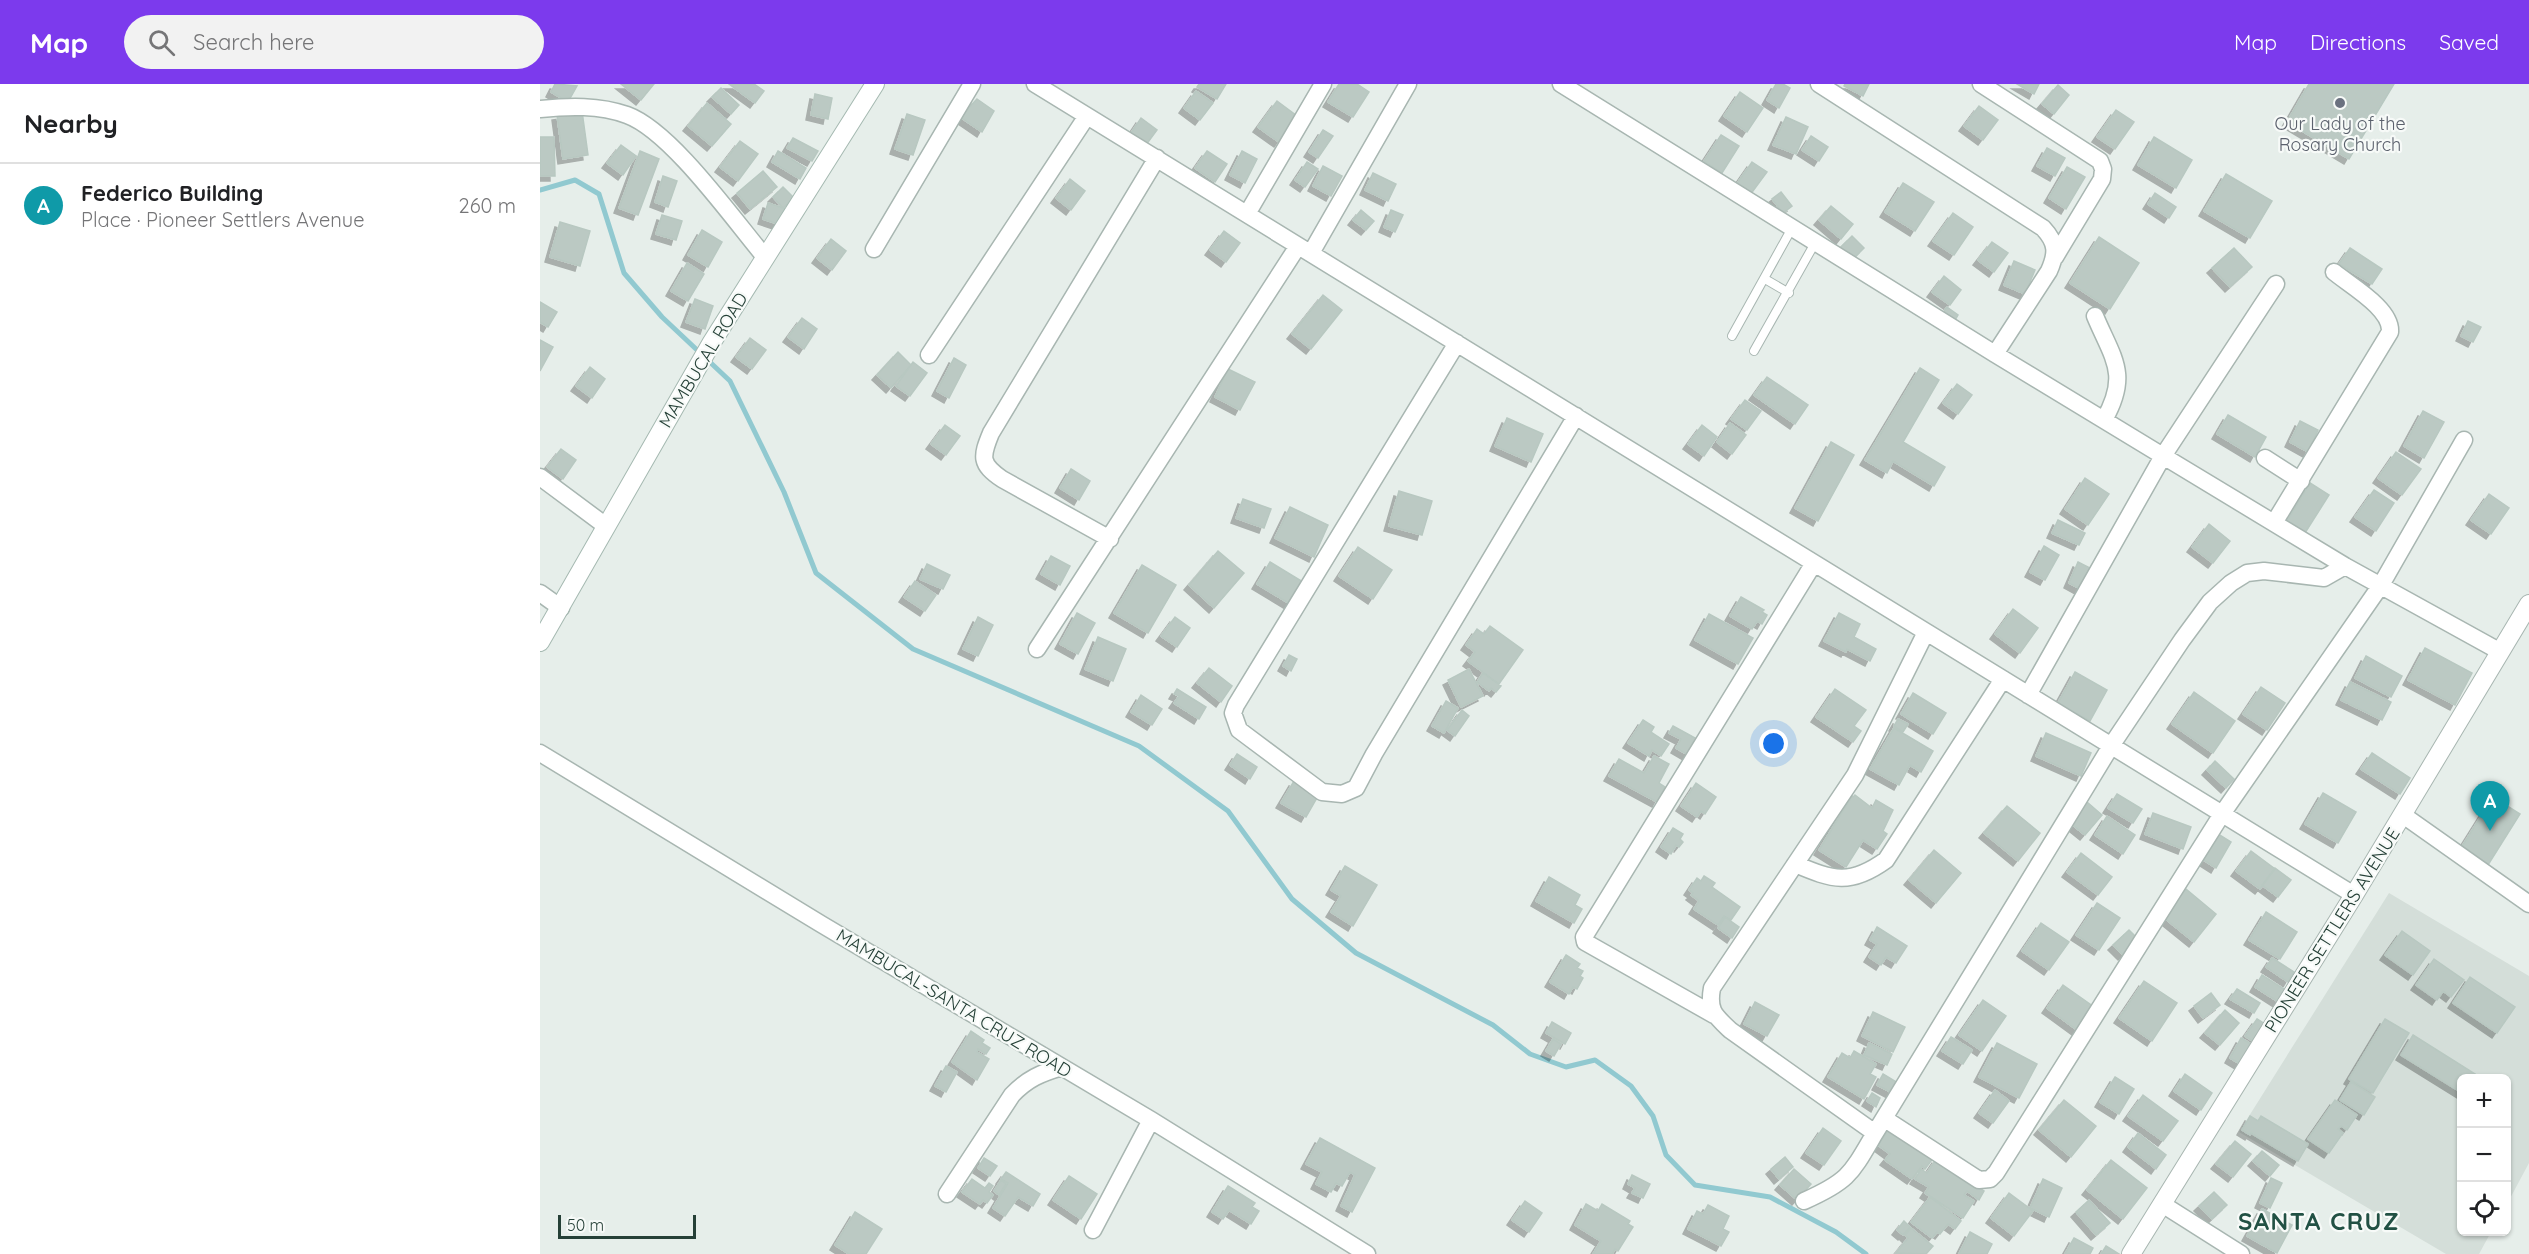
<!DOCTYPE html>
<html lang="en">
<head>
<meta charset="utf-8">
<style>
  body { margin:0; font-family:Quicksand,sans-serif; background:#f2f2f2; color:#202124 }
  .controls { position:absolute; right:18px; bottom:18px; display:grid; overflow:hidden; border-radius:9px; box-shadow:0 2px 4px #0004 }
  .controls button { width:54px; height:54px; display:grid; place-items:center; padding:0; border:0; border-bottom:2px solid #e0e0e0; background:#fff; color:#202124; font:30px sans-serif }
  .scale { position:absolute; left:18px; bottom:15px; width:138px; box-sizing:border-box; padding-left:6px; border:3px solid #254037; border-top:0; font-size:16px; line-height:21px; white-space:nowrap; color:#254037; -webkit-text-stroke:4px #f7faf8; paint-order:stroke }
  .you { position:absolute; left:1234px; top:660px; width:21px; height:21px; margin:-15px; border:4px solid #fff; border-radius:50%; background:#1a73e8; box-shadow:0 0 0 9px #1a73e833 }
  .badge { display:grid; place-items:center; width:39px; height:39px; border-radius:50%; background:#7c3aed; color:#fff; font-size:20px; font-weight:700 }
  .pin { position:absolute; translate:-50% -50px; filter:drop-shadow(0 2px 3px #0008) }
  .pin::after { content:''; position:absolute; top:32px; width:21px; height:18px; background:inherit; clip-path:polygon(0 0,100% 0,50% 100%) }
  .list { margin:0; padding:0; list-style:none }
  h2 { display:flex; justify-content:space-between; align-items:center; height:78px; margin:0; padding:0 24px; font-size:26px }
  h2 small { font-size:20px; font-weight:400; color:#757577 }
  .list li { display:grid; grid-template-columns:39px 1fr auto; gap:18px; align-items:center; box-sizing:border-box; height:84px; padding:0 24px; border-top:2px solid #e0e0e0 }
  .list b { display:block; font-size:22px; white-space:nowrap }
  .list p { margin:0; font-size:20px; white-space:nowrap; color:#757577 }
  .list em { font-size:20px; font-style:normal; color:#757577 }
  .icon { flex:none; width:33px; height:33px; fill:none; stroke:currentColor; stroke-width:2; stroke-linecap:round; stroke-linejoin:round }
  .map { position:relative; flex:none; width:1989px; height:1170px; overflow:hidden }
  header { display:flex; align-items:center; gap:36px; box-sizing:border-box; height:84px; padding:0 30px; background:#7c3aed; color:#fff }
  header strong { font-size:28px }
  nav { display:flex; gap:33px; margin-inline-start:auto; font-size:21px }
  .search { width:420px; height:54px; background:#f2f2f2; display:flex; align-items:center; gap:15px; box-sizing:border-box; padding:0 21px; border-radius:33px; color:#757577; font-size:22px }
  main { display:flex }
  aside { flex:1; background:#fff }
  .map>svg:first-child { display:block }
  .built { fill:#d4ded9 }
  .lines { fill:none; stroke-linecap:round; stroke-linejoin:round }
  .stream { stroke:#91c9d0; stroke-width:5 }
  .building { fill:#bbc9c3; stroke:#b8c8c1; stroke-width:1.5; filter:url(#shadow) }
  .service-casing { stroke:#a8b6b1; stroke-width:10 }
  .minor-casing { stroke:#a8b6b1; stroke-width:19 }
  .tertiary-casing { stroke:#a8b6b1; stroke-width:20 }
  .secondary-casing { stroke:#a5b9b1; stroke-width:20 }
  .service { stroke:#fff; stroke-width:8 }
  .minor { stroke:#fff; stroke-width:16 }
  .tertiary { stroke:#fff; stroke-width:18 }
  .secondary { stroke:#fff; stroke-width:18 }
  .worship-dot { fill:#6b7280; stroke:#f7faf8; stroke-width:2 }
  .labels { text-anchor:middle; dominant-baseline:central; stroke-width:4.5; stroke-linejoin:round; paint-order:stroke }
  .worship-label { font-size:18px; fill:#5b616d; stroke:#f7faf8 }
  .street-label { font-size:18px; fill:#254037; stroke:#f7faf8 }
  .district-label { font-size:24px; font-weight:bold; letter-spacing:1.5px; fill:#225144; stroke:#f7faf8 }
</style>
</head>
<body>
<header>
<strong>Map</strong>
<div class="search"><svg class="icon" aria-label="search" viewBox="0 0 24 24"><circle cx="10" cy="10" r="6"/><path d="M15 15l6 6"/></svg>Search here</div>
<nav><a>Map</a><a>Directions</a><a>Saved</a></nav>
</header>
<main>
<aside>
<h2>Nearby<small></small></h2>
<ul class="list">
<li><span class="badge" style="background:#0f9aa8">A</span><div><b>Federico Building</b><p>Place · Pioneer Settlers Avenue</p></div><em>260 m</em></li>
</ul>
</aside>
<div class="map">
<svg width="1989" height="1170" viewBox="0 0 1989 1170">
  <defs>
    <filter id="shadow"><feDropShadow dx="-5" dy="5" stdDeviation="0" flood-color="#0004"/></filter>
  </defs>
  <rect width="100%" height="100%" fill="#e6eeea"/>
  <path class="built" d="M1849,809L1989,892V1079L1967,1120L1966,994H1922V1148H1951L1939,1170H1906L1699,1048Z"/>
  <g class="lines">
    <path class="stream" d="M0,106L35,96L59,110L84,189L122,233L190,297L244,408L276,489L373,565L599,662L688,727L752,815L816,869L953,941L990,970L1026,983L1055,976L1091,1002L1113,1032L1126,1071L1155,1101L1230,1113L1296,1148L1326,1170"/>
  </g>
  <path class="building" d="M15,0L37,2L28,18L11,8Z
    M81,0H114L101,16Z
    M189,0H214L224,7L215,19Z
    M659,0H686L677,15L657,3Z
    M799,0H817L829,8L813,33L788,18Z
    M1236,0H1243L1250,4L1239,24L1227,16Z
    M1305,0H1329L1323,12L1304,2Z
    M1477,0H1499L1494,10Z
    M1769,0H1854L1809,75L1747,38Z
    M1518,1L1529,11L1514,30L1502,20Z
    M181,4L199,21L191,30L172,13Z
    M656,7L673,19L660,36L644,24Z
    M1200,8L1223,24L1207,48L1184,32Z
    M275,10L292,14L288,35L271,31Z
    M437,15L454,27L442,48L420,33Z
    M737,17L757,32L739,58L718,43Z
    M167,19L191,40L172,62L148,42Z
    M1439,22L1458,36L1443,56L1424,42Z
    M1576,26L1594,38L1575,65L1557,53Z
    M42,27L48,71L23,75L17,31Z
    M367,30L385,36L373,71L355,65Z
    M1246,33L1268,43L1256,70L1233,61Z
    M601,34L617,46L606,61L591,49Z
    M783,46L793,52L778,74L769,68Z
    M1181,51L1199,62L1182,89L1164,77Z
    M1271,52L1288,63L1279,77L1262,66Z
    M0,53H14L15,92H0Z
    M1614,53L1652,76L1636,104L1598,81Z
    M253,54L278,67L272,77L247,64Z
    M200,57L218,70L198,97L180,83Z
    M81,61L96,72L83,91L67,79Z
    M1507,64L1525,74L1515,92L1497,82Z
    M100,67L119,75L98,131L79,124Z
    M238,67L266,84L260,95L232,78Z
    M667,67L687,80L675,98L655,84Z
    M702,67L717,75L705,99L690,91Z
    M767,78L778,85L765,103L755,96Z
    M1212,78L1227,88L1210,111L1196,101Z
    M783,82L802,92L791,112L773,102Z
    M1527,83L1545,93L1526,125L1509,114Z
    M223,87L237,103L210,125L197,109Z
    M833,89L856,100L848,117L825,106Z
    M1686,90L1732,117L1710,154L1664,127Z
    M123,92L137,97L128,123L115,118Z
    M530,95L545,107L531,126L516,114Z
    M1363,99L1394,118L1375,147L1345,128Z
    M243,103L254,114L243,124L233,113Z
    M1241,108L1252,122L1243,129L1232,115Z
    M1615,109L1636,123L1629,134L1608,120Z
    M228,119L246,125L241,141L223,135Z
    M1291,122L1313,140L1301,155L1279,136Z
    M821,126L834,137L826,146L813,136Z
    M851,126L863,131L855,148L844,143Z
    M1413,129L1433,143L1414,171L1393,157Z
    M122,131L142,137L136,156L116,150Z
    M20,138L50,147L40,182L10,173Z
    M162,146L182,158L168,183L148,171Z
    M684,147L700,159L686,178L670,166Z
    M1312,152L1324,164L1312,176L1300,164Z
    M1559,153L1599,179L1570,225L1530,199Z
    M291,155L306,167L292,186L277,174Z
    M1452,158L1468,169L1454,188L1438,176Z
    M1694,164L1712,183L1690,203L1672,184Z
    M1810,164L1842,185L1832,200L1799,180Z
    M1474,177L1495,186L1485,210L1464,201Z
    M147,179L164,190L148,217L131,207Z
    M1404,192L1421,206L1410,221L1392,208Z
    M783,211L802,226L771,265L752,250Z
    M155,215L173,222L165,245L146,238Z
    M0,218L17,228L8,243L0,238Z
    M1407,223L1418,231L1414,238L1402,230Z
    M262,234L277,245L264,265L248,253Z
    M1928,237L1941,243L1933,258L1921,252Z
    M210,254L226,266L212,285L196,273Z
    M0,256L13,263L0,287Z
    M358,268L371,281L351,304L337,291Z
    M414,274L426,281L409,314L397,307Z
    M373,278L387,289L370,312L356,302Z
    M50,283L65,295L52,314L36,302Z
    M1380,284L1399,296L1363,358L1405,383L1394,402L1353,377L1347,389L1325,376Z
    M688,285L715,298L700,326L675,313Z
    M1227,293L1268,321L1255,340L1214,311Z
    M1417,300L1432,311L1418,330L1403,319Z
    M1205,316L1221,327L1207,346L1191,335Z
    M1883,327L1904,338L1884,374L1864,362Z
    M1688,331L1726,353L1715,373L1677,350Z
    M967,334L1003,350L991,378L955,362Z
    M1760,337L1778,346L1768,368L1750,358Z
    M1190,339L1206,351L1192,370L1177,358Z
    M405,341L420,352L406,371L391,360Z
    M1162,341L1177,353L1164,372L1148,360Z
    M1291,358L1314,371L1278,437L1255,424Z
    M21,365L36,376L23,395L7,383Z
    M1856,368L1881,385L1862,411L1838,394Z
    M531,385L550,397L539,416L520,404Z
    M1545,394L1569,410L1548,441L1525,425Z
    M1770,399L1789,411L1765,449L1747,437Z
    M1834,406L1854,419L1836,447L1815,433Z
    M859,407L892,417L882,451L849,442Z
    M1949,410L1969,424L1951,450L1931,436Z
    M703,415L731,425L724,444L696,434Z
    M750,423L788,441L774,473L735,454Z
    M1518,436L1545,449L1539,461L1512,449Z
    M1669,440L1690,457L1673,479L1652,463Z
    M1504,462L1519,471L1505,496L1490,488Z
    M818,463L852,486L833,515L799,492Z
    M678,467L704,489L674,524L649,501Z
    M511,472L530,482L520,501L501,490Z
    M730,478L768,501L755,523L717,500Z
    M1538,478L1550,484L1540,505L1529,499Z
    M387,480L410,491L403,505L380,495Z
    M602,481L636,501L608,549L574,529Z
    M375,497L396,511L385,527L364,513Z
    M1201,513L1224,526L1222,528L1227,531L1222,540L1217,537L1212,545L1190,532Z
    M1473,525L1498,544L1480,569L1455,550Z
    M537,529L555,539L538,570L520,560Z
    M1299,529L1320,540L1314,553L1336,565L1330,577L1307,565L1306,568L1284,557Z
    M1169,530L1213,554L1198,580L1155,556Z
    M438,533L453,541L438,572L423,565Z
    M635,533L650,544L637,563L621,552Z
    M950,542L983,566L959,600L928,577L935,568L926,561L937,545L944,550Z
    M558,553L586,565L573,597L545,585Z
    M1885,564L1932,589L1915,621L1868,596Z
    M749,571L757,575L751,587L743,582Z
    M1826,572L1862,592L1851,613L1815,594Z
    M669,584L692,602L681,618L657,599Z
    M929,585L943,612L921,623L908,596Z
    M1535,588L1567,606L1550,637L1518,619Z
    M943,589L961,602L956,608L951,604L949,607L937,598Z
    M1810,598L1851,618L1842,636L1801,616Z
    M1721,603L1745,619L1727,646L1703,630Z
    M637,605L666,623L659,635L634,619L639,612L634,610Z
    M1295,605L1326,626L1314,642L1321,647L1313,658L1276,633Z
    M1654,608L1695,637L1673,669L1632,640Z
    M1373,609L1406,629L1393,650L1361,630Z
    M601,611L622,625L612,641L591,628Z
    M906,617L918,624L904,649L892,642Z
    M922,626L929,632L915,652L907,646Z
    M1358,635L1368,640L1363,648L1354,642Z
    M1103,636L1114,643L1111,648L1129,660L1121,672L1112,666L1109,672L1088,659Z
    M1133,642L1157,655L1148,671L1136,664L1141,655L1129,649Z
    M1354,644L1393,667L1381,688L1370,681L1359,701L1330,685Z
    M1506,649L1551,669L1541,692L1496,672Z
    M1832,669L1870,694L1860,710L1821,685Z
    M697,670L717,683L710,695L690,681Z
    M1114,672L1129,680L1119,699L1125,703L1117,718L1069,692L1079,675L1104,689Z
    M1675,677L1694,695L1686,704L1667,686Z
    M754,697L778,712L766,733L741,719Z
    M1156,699L1176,713L1165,730L1161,727L1157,733L1141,722Z
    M1783,709L1816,728L1798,759L1765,740Z
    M1577,710L1602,725L1593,739L1568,724Z
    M1315,711L1332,724L1336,716L1353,726L1343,747L1347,750L1337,765L1323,756L1306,783L1279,766L1312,712L1313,713Z
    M1953,713L1980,730L1948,781L1921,764Z
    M1547,718L1562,731L1545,751L1530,739Z
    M1467,722L1500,749L1478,777L1444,749Z
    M1613,729L1651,743L1643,765L1605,750Z
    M1567,732L1595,751L1583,770L1555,751Z
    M1133,744L1143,750L1140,755L1143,758L1139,763L1136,761L1131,770L1121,763Z
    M1678,750L1691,758L1676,784L1662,775Z
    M1394,766L1421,789L1396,819L1369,796Z
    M1711,767L1735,785L1720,805L1696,787Z
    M1541,769L1572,793L1558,811L1527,788Z
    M805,782L837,801L813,842L791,828L801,812L791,806Z
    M1735,784L1751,796L1738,813L1722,801Z
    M1164,792L1175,799L1172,803L1200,823L1191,836L1184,832L1178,841L1154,825L1159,817L1151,811L1153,809L1149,806L1157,794L1161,797Z
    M1009,793L1040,811L1035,821L1042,825L1034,839L996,817Z
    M1646,805L1676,830L1654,858L1623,833Z
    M1557,819L1580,834L1559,866L1536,851Z
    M1726,828L1757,848L1740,875L1709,856Z
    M1185,833L1199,843L1192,854L1178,844Z
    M1501,839L1529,858L1509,886L1482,867Z
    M1337,843L1367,862L1356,879L1346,873L1341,881L1329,873L1337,860L1330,856Z
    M1589,846L1598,855L1583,871L1573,861Z
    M1862,847L1890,867L1873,891L1845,871Z
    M1026,871L1040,880L1037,884L1043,887L1040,892L1043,894L1037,905L1033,903L1029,910L1010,898Z
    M1732,874L1754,888L1748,898L1726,883Z
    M1894,875L1924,896L1911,913L1903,907L1897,916L1876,901Z
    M1722,891L1747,907L1740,919L1715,903Z
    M1930,893L1975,923L1957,949L1913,919Z
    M1604,897L1637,919L1612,957L1579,934Z
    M1523,901L1554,923L1537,946L1507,924Z
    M1697,905L1720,919L1714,929L1690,915Z
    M1671,909L1680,921L1663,934L1654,922Z
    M1443,916L1466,932L1442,967L1419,951Z
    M1215,918L1239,931L1227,952L1204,940Z
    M1685,926L1699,939L1680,961L1665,949Z
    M1333,928L1365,943L1353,968L1322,952Z
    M1717,935L1725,940L1714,958L1705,952Z
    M1845,935L1869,949L1833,1009L1809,995Z
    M1012,938L1031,949L1025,960L1006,949Z
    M431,947L444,956L442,959L450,964L446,970L438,965L437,968L449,975L437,996L412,978Z
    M1873,951L1935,990L1932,994H1922V1009L1861,971Z
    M1411,953L1432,966L1423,980L1402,967Z
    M1701,954L1711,960L1700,980L1690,974Z
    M1013,955L1021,960L1014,972L1006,967Z
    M1329,959L1352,970L1347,981L1324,971Z
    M1457,959L1497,980L1479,1014L1439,993Z
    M1314,967L1336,980L1330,990L1336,993L1324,1015L1288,993L1302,969L1310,974Z
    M406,982L417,988L406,1008L395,1002Z
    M1343,990L1358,999L1352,1009L1337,1001Z
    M1645,990L1672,1009L1661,1026L1634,1007Z
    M1575,993L1594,1005L1579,1030L1560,1018Z
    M1811,998L1835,1013L1824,1031L1800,1016Z
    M1455,1006L1469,1017L1453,1039L1439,1029Z
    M1332,1009L1340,1014L1336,1023L1327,1017Z
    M1603,1011L1638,1037L1623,1057L1588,1032Z
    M1524,1016L1556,1042L1531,1073L1499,1046Z
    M1795,1016L1817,1031L1807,1046L1801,1042L1798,1045L1803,1049L1789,1069L1768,1055Z
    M1710,1032L1718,1037L1721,1032L1768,1060L1758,1077L1711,1049L1710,1051L1702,1046Z
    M1351,1042L1394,1073L1385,1085L1382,1082L1372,1095L1345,1076L1350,1070L1338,1061Z
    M1283,1044L1301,1057L1284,1081L1266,1069Z
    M1598,1049L1626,1071L1616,1085L1588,1063Z
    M780,1054L835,1084L812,1128L801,1122L815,1091L810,1088L802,1102L796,1099L791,1108L776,1100L782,1088L766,1080Z
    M1695,1057L1711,1070L1693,1093L1676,1080Z
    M1722,1067L1739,1081L1730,1092L1713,1077Z
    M1245,1073L1253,1083L1239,1095L1231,1085Z
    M444,1074L457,1082L450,1092L438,1084Z
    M1397,1074L1444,1107L1439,1116L1427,1107L1424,1111L1434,1117L1423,1134L1385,1109L1389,1103L1375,1095L1381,1085L1387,1089Z
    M1571,1076L1607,1104L1583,1135L1547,1106Z
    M1254,1085L1271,1100L1257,1116L1240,1101Z
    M466,1088L500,1110L493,1122L478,1113L465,1132L453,1124L468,1099L461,1095Z
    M1092,1091L1110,1100L1103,1114L1092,1109L1095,1104L1088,1100Z
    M529,1092L557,1110L541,1135L513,1116Z
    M1731,1094L1742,1099L1730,1124L1720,1119Z
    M432,1095L445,1104L449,1099L453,1102L449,1108L453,1111L447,1119L443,1116L440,1120L422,1108Z
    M1503,1095L1522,1104L1509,1133L1490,1124Z
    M461,1096L466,1100L459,1111L454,1107Z
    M688,1102L715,1119L712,1123L719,1127L711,1140L689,1126L683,1135L672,1128Z
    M1674,1108L1687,1121L1672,1135L1659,1122Z
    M1469,1109L1493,1127L1474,1152L1451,1134Z
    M1390,1113L1421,1137L1415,1145L1408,1140L1400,1150L1397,1148L1392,1154L1371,1138Z
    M1549,1116L1570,1139L1556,1151L1536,1128Z
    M985,1117L1002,1129L989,1148L972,1136Z
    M1046,1120L1058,1127L1062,1120L1090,1137L1088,1140L1093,1143L1078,1167L1075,1165L1072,1170H1053L1061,1157L1035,1141Z
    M1168,1121L1189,1132L1183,1145L1189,1148L1181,1162L1148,1145L1157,1127L1163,1130Z
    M1722,1125L1752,1141L1737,1169L1707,1152Z
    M315,1128L342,1145L326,1170H309L295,1161Z
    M1364,1137L1370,1143L1363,1151L1357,1146Z
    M1371,1144L1393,1162L1386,1170L1356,1169L1368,1154L1365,1151Z
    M1430,1148L1452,1160L1447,1170H1419Z
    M1534,1154L1553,1164L1550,1170H1525Z
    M1566,1162L1579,1170H1561Z"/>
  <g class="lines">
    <g class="service-casing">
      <path id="service" d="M1225,195L1249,209
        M1192,252L1252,144
        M1214,267L1275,159"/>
    </g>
    <g class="minor-casing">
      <path id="minor" d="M495,0L1814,811
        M1021,0L1455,270L1623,372L1805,482L1959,567
        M1279,0L1503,144C1517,159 1517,169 1509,187L1455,270
        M1441,0L1560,77L1563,85L1562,95L1515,173
        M0,25C29,22 59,21 87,31C131,47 193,135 225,173
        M707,130L783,0
        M334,165L432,0
        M771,169L868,0
        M1555,232C1573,275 1590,290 1564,336
        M917,259L696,621L693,629L699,646L782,708L802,710L816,704L834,670L1036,332
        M389,271L547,32
        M1725,374L1761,397
        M0,393L66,442
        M1734,439L1850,248C1852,225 1811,202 1794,188
        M570,455L462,395C440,380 441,373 451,349L617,74
        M0,509L21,524
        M1386,548L1315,691L1172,904C1168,926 1174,931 1190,946L1335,1049L1571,662L1642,556L1670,518L1691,499L1707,489L1724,487L1784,494L1805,482
        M497,565L758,162
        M1488,611L1623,372L1736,200
        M0,669L281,840L611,1036L827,1170
        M1863,731L1989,820
        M1255,780C1293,796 1310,802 1346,776L1463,595
        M1174,931L1045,858L1044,853L1274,479
        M1345,1035L1439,1096L1450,1095L1456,1089L1682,730L1841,501L1924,356
        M407,1110L472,1011C487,995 501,989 522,983
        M1264,1117C1309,1097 1311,1090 1335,1049
        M1622,1120L1701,1170
        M553,1146L611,1036"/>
    </g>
    <g class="tertiary-casing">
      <path id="tertiary" d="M1591,1170L1814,811L1989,520"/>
    </g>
    <g class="secondary-casing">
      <path id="secondary" d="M0,558L172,258L335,0"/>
    </g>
    <use href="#service" class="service"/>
    <use href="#minor" class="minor"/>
    <use href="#tertiary" class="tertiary"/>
    <use href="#secondary" class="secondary"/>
  </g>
  <circle class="worship-dot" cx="1800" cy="19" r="6"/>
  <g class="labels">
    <g class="worship-label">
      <text x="1800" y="39">Our Lady of the<tspan x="1800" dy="21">Rosary Church</tspan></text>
    </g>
    <g class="street-label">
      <text transform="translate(163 276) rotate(-59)">MAMBUCAL ROAD</text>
      <text transform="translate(1792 846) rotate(-58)">PIONEER SETTLERS AVENUE</text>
      <text transform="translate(414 919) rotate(31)">MAMBUCAL-SANTA CRUZ ROAD</text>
    </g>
    <g class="district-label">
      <text x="1779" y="1137">SANTA CRUZ</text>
    </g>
  </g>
</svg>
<div class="controls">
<button>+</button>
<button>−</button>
<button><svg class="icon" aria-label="locate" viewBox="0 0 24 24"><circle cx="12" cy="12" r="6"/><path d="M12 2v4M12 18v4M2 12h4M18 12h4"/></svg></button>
</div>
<div class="scale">50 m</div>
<div class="you"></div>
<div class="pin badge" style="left:1950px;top:747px;background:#0f9aa8">A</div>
</div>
</main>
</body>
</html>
